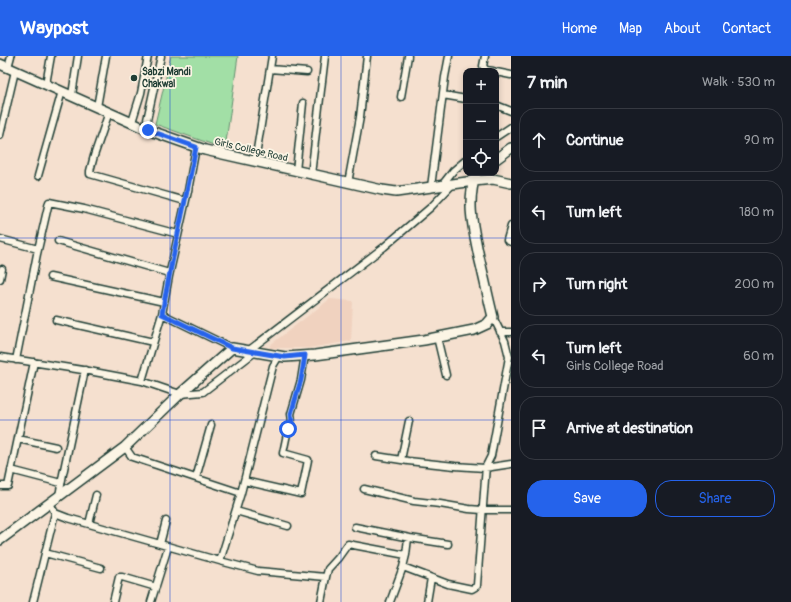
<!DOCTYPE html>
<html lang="en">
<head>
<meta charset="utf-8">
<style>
  body { margin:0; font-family:Pangolin,sans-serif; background:#20242c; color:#f1f3f6 }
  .controls { position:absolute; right:12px; top:12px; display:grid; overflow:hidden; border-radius:8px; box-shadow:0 2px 6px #0003 }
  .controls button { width:36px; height:36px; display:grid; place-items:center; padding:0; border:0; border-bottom:1px solid #363941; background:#171b24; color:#f1f3f6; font:20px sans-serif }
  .stop { position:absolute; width:12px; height:12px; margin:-9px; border:3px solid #2563eb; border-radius:50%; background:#fff }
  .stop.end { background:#2563eb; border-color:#fff; box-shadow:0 1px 4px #0008 }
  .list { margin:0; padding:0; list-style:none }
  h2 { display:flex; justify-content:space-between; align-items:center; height:52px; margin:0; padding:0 16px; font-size:17px }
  h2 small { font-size:13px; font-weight:400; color:#9ea1a6 }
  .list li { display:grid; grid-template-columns:26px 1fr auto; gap:12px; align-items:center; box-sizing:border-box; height:64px; margin:0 8px 8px; padding:0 8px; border:1px solid #363941; border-radius:16px }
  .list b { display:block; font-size:15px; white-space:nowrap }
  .list p { margin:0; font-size:13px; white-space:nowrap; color:#9ea1a6 }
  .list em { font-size:13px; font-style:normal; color:#9ea1a6 }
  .actions { display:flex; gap:8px; padding:12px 16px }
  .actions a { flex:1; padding:9px 0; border:1px solid #2563eb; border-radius:16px; text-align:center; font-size:14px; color:#2563eb }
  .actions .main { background:#2563eb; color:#fff }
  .icon { flex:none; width:22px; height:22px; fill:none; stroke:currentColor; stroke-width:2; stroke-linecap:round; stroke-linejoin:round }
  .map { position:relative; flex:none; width:511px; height:546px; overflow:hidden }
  header { display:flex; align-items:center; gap:24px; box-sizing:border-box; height:56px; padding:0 20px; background:#2563eb; color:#fff }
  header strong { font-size:19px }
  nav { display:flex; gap:22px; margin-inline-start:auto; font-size:14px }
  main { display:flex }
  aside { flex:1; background:#171b24 }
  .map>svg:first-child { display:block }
  .built { fill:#f0d2bf }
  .green { fill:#a2dfa6; stroke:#608e6d }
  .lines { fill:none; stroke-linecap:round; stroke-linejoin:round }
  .street-casing { stroke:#1f3d34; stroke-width:9 }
  .secondary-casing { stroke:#1f3d34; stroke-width:12 }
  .street { stroke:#fcf5e5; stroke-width:6 }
  .secondary { stroke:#fcf5e5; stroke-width:9 }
  .route { stroke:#2563eb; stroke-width:5 }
  .grid { fill:none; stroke:#1d4ed8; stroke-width:1; stroke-opacity:0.55 }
  .poi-dot { fill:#1f3d34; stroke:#fcf5e5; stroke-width:1.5 }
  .labels { text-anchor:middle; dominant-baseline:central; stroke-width:3.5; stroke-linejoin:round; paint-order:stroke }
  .poi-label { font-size:10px; font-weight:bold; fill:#1f3d34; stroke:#fcf5e5; text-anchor:start }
  .street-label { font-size:10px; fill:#1f3d34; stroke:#fcf5e5 }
</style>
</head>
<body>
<header>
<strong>Waypost</strong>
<nav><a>Home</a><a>Map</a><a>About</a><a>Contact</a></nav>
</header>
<main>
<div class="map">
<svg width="511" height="546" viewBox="0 0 511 546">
  <rect width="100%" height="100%" fill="#f5e0cf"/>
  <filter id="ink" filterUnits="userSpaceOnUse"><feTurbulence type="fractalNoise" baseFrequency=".025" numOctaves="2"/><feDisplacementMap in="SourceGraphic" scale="8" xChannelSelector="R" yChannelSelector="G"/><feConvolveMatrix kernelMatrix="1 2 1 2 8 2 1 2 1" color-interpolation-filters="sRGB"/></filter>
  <g filter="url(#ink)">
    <path class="built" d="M330,243L353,245L351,285L309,292H270V289Z"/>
    <path class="green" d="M171,0H238L225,93L155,68Z"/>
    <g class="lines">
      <g class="street-casing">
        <path id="street" d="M485,0L483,10L486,14L493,15
          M8,11L11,0
          M270,13L307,16
          M496,16L511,19
          M46,28L51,0
          M72,39L78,0
          M443,39L466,43
          M401,41L408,0
          M496,49L511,55
          M97,51L106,0
          M109,56L94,100L90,115V118L185,145
          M132,66L141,37L148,0
          M145,73L161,0
          M0,79L15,15
          M496,81L511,71
          M255,106L272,0
          M296,115L303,47
          M311,119L325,0
          M38,120L62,35
          M348,127L360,61L367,0
          M442,129L453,115L466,104
          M431,131L445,21L449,0
          M511,170L507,184L511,186
          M0,183L38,193
          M58,185L169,217
          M50,221L164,246
          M0,223L2,213
          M162,258L232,292
          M56,264L153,286
          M500,276H511
          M437,281L446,319
          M248,295L384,191L431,151L453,128
          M0,301L89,315L142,325L180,338L203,336L255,296
          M16,304L37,198L49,146L84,153L178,178
          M142,325L162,258L169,220L188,135L196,91
          M18,383L56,391
          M125,391L132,401L241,437L273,310L279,300
          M376,400L408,405L455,410L485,412L511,408
          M401,404L409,365
          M11,414L61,427
          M196,422L211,369
          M244,425L301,438L308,404L283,397L288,373C292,370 292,363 291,358L301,324L305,299
          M0,430H8L34,306
          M364,433L414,445L440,448L469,453L482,454H511
          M59,440L63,418L85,314
          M50,447L55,457L68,462L220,505L258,515L326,521L328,513L338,502L348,488L406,499L403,511L390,546
          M236,455L288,470
          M89,468L96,439
          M355,471L410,482L448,488
          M160,488L166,465
          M45,497L101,512
          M406,499L408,482
          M220,505L241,437
          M403,511L448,528L472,533L477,530V529L486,410L491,400L509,301L505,285L493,261
          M33,546L55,457
          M113,546L119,521H122L156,531
          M151,546L168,491
          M321,546L326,521
          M427,546L431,522"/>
      </g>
      <g class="secondary-casing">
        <path id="secondary" d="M0,8L148,74L205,94L382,134L396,136L474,125L493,123L511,127
          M496,103L511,92
          M0,484L125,391L180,338L232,292L285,301L315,299L424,284L474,274L487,268L493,261C488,241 484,221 479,201C473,171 466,147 476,117"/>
      </g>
      <use href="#street" class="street"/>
      <use href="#secondary" class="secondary"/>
    </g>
  </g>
  <g class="lines" filter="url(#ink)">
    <path class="route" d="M148,74L196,91C185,147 172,202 162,258L232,292L285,301L305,299L301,324L291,358C292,363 292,370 288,373"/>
  </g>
  <path class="grid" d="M170,0V546M341,0V546M0,182H511M0,364H511"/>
  <circle class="poi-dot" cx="134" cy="22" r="4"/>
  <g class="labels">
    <g class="poi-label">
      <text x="142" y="16">Sabzi Mandi<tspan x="142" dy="12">Chakwal</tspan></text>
    </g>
    <g class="street-label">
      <text transform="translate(251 94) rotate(13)">Girls College Road</text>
    </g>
  </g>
</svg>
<div class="controls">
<button>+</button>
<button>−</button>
<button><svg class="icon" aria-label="locate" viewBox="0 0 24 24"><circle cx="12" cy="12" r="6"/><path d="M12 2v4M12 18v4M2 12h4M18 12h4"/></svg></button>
</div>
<div class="stop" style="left:288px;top:373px"></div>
<div class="stop end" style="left:148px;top:74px"></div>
</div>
<aside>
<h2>7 min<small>Walk · 530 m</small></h2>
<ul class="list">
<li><svg class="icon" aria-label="ahead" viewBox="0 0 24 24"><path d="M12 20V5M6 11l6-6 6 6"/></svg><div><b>Continue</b></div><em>90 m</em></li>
<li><svg class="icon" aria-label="left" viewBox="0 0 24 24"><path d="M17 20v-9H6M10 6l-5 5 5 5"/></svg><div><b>Turn left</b></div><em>180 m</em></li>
<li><svg class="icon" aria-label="right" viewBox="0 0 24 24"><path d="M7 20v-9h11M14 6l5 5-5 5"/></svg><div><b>Turn right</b></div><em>200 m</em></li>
<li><svg class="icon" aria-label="left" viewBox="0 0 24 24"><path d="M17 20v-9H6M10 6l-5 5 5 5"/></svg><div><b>Turn left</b><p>Girls College Road</p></div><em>60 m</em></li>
<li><svg class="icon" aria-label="arrive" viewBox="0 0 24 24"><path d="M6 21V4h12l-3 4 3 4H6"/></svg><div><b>Arrive at destination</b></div></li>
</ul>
<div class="actions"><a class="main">Save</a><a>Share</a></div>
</aside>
</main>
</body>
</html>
